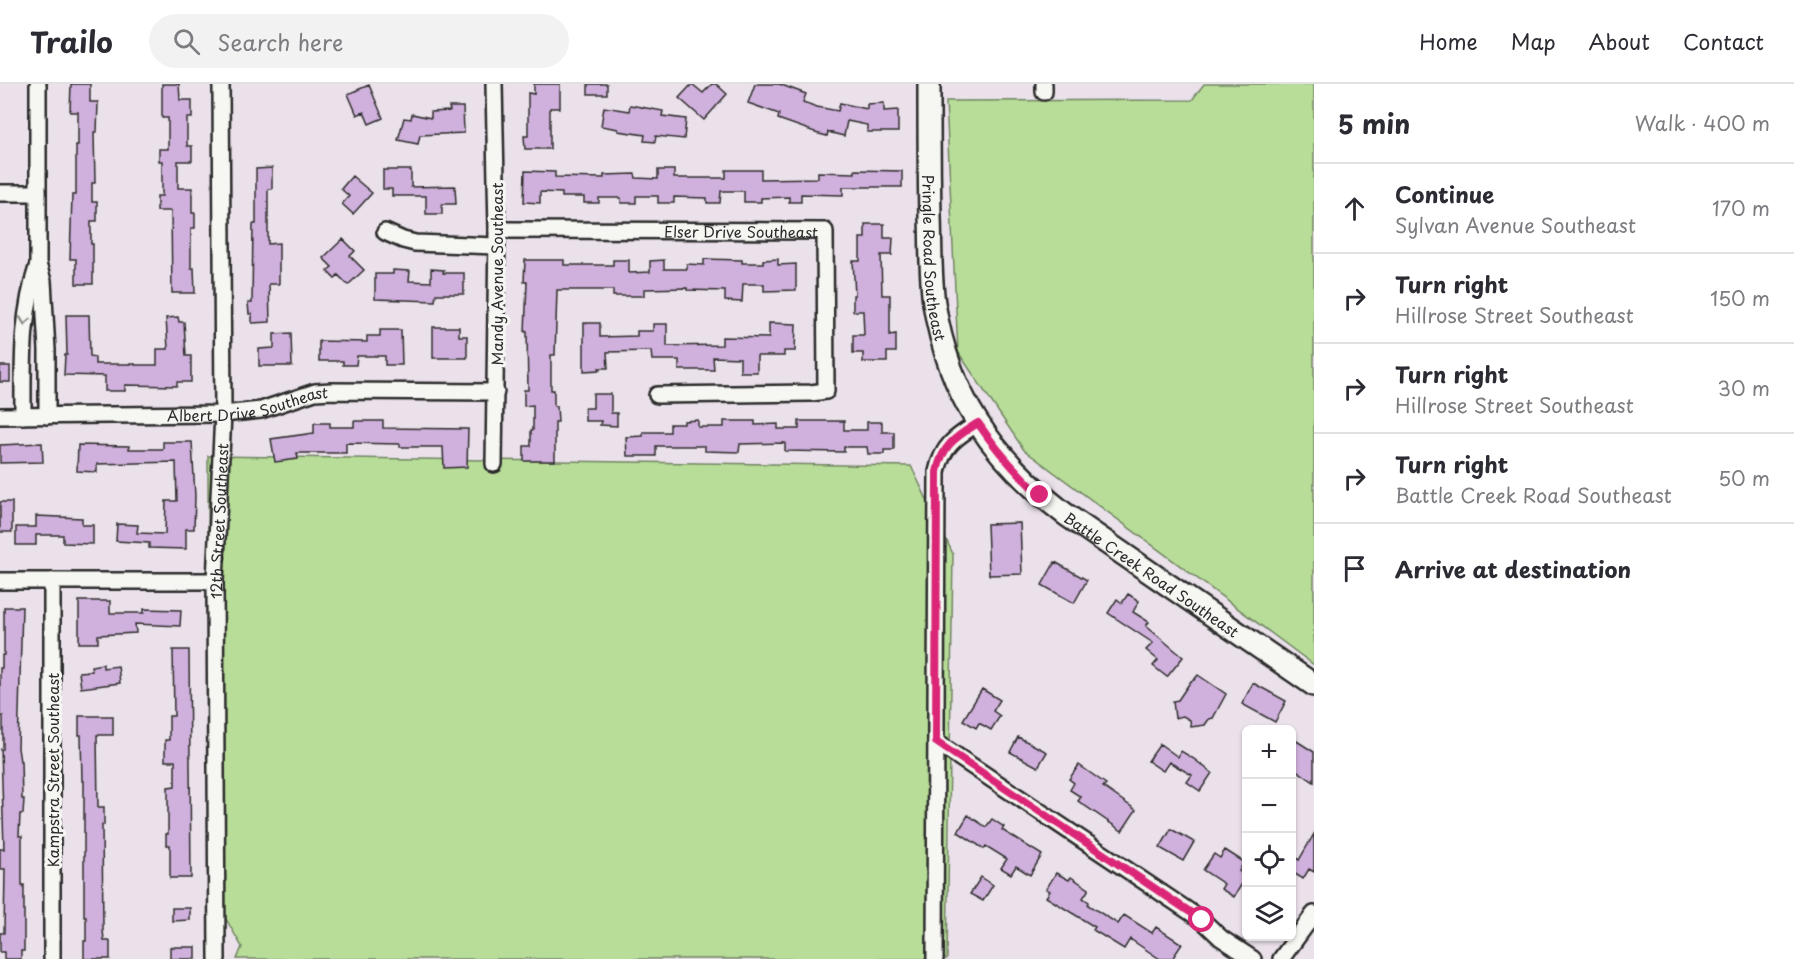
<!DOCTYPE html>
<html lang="en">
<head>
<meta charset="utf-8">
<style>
  body { margin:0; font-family:"Playpen Sans",sans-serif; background:#f2f2f3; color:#2b2b33 }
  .controls { position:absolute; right:18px; bottom:18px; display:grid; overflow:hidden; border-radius:9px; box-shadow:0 2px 4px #0004 }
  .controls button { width:54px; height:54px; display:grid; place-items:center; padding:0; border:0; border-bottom:2px solid #e1e1e2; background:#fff; color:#2b2b33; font:30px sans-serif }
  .stop { position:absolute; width:18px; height:18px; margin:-14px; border:4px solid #db2777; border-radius:50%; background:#fff }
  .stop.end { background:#db2777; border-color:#fff; box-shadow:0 2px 6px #0008 }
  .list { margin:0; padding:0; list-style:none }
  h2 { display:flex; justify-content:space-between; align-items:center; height:78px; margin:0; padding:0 24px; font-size:26px }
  h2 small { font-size:20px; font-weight:400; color:#7c7c81 }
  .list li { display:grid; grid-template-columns:39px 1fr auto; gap:18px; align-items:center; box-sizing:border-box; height:90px; padding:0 24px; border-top:2px solid #e1e1e2 }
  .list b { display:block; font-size:22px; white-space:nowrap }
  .list p { margin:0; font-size:20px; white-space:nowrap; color:#7c7c81 }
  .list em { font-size:20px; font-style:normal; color:#7c7c81 }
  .icon { flex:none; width:33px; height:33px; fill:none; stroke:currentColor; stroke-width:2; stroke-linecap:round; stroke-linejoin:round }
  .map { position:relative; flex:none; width:1314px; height:875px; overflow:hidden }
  header { display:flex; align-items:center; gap:36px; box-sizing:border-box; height:84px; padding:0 30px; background:#fff; border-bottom:2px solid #e1e1e2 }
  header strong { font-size:28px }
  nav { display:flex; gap:33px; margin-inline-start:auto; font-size:21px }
  .search { width:420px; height:54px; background:#f2f2f3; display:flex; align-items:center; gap:15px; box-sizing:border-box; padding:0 21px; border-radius:33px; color:#7c7c81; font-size:22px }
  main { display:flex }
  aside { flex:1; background:#fff }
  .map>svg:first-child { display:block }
  .green { fill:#b7dd98; stroke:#718462; stroke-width:1.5 }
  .building { fill:#d0b0dc; stroke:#2b2b2b; stroke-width:1.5 }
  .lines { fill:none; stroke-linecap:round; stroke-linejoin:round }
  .street-casing { stroke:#2b2b2b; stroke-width:20 }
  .secondary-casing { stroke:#2b2b2b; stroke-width:26 }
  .street { stroke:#f6f6f2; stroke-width:15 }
  .secondary { stroke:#f6f6f2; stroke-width:21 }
  .oneway { stroke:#90908e }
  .route { stroke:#db2777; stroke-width:8 }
  .labels { text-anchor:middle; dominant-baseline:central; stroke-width:6; stroke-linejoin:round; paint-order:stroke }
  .street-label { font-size:15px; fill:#2b2b2b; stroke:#f6f6f2 }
</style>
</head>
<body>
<header>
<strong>Trailo</strong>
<div class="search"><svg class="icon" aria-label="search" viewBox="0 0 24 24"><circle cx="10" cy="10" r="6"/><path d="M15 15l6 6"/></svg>Search here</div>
<nav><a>Home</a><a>Map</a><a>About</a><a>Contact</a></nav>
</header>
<main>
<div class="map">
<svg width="1314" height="875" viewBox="0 0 1314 875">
  <rect width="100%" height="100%" fill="#ebe1eb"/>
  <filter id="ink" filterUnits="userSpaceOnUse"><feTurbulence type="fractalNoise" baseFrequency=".0167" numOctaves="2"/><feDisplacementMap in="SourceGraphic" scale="12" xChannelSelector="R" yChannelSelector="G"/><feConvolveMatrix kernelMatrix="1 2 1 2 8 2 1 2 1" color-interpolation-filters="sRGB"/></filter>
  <g filter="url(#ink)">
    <path class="green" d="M1204,0H1314V581L1024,366L958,268L946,17L1192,16Z
      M208,372L911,382L953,470L947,875H237L242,863L209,805Z"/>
    <path class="building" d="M71,0H90V18H98L97,48H94L95,99H92V118H97V137H91V160H93V200H76V175H70L72,111H76V61H78V28H70Z
      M162,0H179L180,16H192V34H187V62H192V77H178V104H192V129H195V144H191V184H194L195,209H172L171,127H157V112H162V77H159V65H168V34H162Z
      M534,0H560V24H550V65H525L524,52H528V9L534,10Z
      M588,0H607V10H588Z
      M692,0L703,9L712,0H716L727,10L704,36L679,14Z
      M755,0H779L806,10L803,18L817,23L838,27L840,19L867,25V20L884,19V27L898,26V48H867V41L847,37L844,52L828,48L827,52L815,49V48L778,35L779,30L748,19Z
      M369,1L383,34L369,40L364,28L357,31L348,10Z
      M630,21L663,27L662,32L686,35L684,55L656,52L655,58L644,57L645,51L618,47V45L601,42L604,23L629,27Z
      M449,23H463L464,49L420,51L418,60L398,56L404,34L411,35L412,30L431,34V28L450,27Z
      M272,84V105H268V160L279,159V200H269L270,238L252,239V230H249L248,219H252L253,140H256V85Z
      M383,86H411V103L455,102L456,120H442V130H426V112H392V105H383Z
      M658,86H674V94H726V86H761V95L818,94V88L855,89V86L902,87V103H843V111L801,110V118H789V113L761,114V118H744V107H721L720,119H707V114L674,113V119H658V112H636V119H621V114H599V119H584V113H562V109L540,108V119L524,118L525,87L555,88V93L604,94V91L635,90L636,94L658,95Z
      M352,92L372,109L353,130L342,120L349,112L341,105Z
      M865,140H884V154H893L892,171H881L882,211H890V251L896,250V268H887V278H863V269H853V251H864L863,227H853V211H855L853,177H860V154H865Z
      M343,155L355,167L350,172L364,186L348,201L338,191L335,195L327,187L332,183L323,174Z
      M704,175L742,176V179H763V176L778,175V181L796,180V206L764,207V200H743L742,218L725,217V207L687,206V204L644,205V212H613V206H557L555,271H551V306H554V322H557L558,338H555V377H524V362H531V346H533V321L524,322V306H528L527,248H525L527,198H524L525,176H564V181H613V176H629V189L650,188V177L664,176V185H687V180L704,181Z
      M431,185L444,186L443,189H464V210H436L435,217L375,215V190H393V186L410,187L409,197L431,198Z
      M66,231H89L90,272L95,273V280H135V281H157V265H168L166,234L178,233L179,238H184L186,272H191V298H177V302L125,301V307H105V292L64,291L65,271H67Z
      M584,239H600V253L637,252V247H653V240H667V262L722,261V253L769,254V239L796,240L795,267H784V272H757V288H740V274L713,273L714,286H679V276H652L651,267L607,268L608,284H599L600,286L584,287Z
      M433,243H459V252H467V274H433Z
      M380,246H401L402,281H385V272H357L356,281H343V277H319V257L367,258V252H380Z
      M291,249L292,282H259V265L274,264V250Z
      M0,282H10V298H0Z
      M593,310H611V329H617V342L600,341L601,337H585V324H593Z
      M698,336V343H724V337H755V341L778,340V345H799V337H844V346H867V338H882V348H894V366H884V370H868L867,363H844V368L785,367V359L740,360L739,368L705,367V362H656V372H627L626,353L643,352V348H670V340H684V337Z
      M354,337H383V344L468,345L467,383L444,384L443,363H400V360L346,359V369H297L298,375L275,378L271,355L314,349V339H330V343H354Z
      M163,358H192L195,412L194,445H186V465L149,464V459L116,457L117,440L138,441L137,449L165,450L166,417H177L176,378L97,380V388L77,387L78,361L129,362V365H163Z
      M42,359L43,378L0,379V361Z
      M0,418H12V448H0Z
      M36,432L82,434V441H93V460L63,459V451H36V461H16V443H36Z
      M1020,439L1022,490L989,491L987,440Z
      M1055,478L1087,496L1074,519L1042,501Z
      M1128,510L1139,517L1133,528L1149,538L1146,542L1183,573L1167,593L1153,582L1158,576L1146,566L1153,559L1108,529L1117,515L1122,519Z
      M79,517H110V529H144V525L181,526L180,542L135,540L136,549L98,551V559H79Z
      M4,523H22L18,664L20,677H21L22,715H24L23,730H20L19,752H22V801H24V867H21V875H4V868H0V849H4L5,785H0V765H4L1,665H3V632H0V584H2V571H4Z
      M173,566H189L191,794H170V761H166V750H168V703L175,702V677H165V656H169V632H174Z
      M103,580V584L118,582L120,599L81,604L79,588L92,587L91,582Z
      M1198,591L1226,610L1213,634L1209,635L1205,641L1191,643L1190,636L1183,632L1175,634L1173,617L1178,616L1191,597L1194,596Z
      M1253,599L1286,617L1275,638L1242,620Z
      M982,605L1000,616L993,627L1000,632L991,646L979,639L976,644L963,636Z
      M79,632H113V651H97L98,723H104V741H102L103,845L104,857H110V875H84V857H86V833H84V697H82L81,651H79Z
      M1018,653L1047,668L1038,683L1010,668Z
      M1292,654L1314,668V698L1292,683Z
      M1160,660L1178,673L1181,667L1194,675L1212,689L1200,707L1187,698L1192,691L1169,678L1163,687L1148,677Z
      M1079,681L1106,700L1103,703L1136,726L1122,747L1078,717L1081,713L1070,706L1074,699L1069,695Z
      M968,731L986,743L992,735L1004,743L1002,746L1042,771L1030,791L1016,782L1011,790L1001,784L1007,775L986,762L984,765L958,748Z
      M1171,745L1194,758L1183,777L1160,764Z
      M1314,750V788L1309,785L1303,795L1292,788V770L1299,776Z
      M1225,766L1244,778L1239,787L1246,793L1234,813L1221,805L1224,800L1203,786L1214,770L1220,774Z
      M1056,789L1069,796L1071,793L1089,805L1083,814L1089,818L1088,821L1118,840L1124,831L1152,849L1156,843L1182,860L1172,875H1160L1130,855L1124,865L1093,846L1095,843L1046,813L1050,807L1046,805Z
      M981,793L993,801L983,817L970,810Z
      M172,824H190V836L172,837Z
      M170,863H196V875H170Z"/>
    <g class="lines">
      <g class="street-casing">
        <g id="street">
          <path d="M494,0L497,146L494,380"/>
          <path d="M1044,8V0"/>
          <path d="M0,109H38"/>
          <path id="s1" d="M497,146L825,147L826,307L811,309L657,311"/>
          <path d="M385,148L403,156L415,159L496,162"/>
          <path d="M38,180L43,197L47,266V332"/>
          <path id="s2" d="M0,332L223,330L261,326L315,308L331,307L496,308"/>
          <path d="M23,332C23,279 21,232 38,180V0"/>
          <path d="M0,497H215"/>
          <path d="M52,497V875"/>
          <path d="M936,658L1202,836L1221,854L1253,875"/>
          <path id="s3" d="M217,875L215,497L223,330L221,0"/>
          <path d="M935,875L937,388C942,362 956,353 978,339"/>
          <path d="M1281,875L1314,830"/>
        </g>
      </g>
      <g class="secondary-casing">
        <g id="secondary">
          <path id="s4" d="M929,0C929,44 929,88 930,132C931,161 930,191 934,219C949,312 991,373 1065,430L1314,601"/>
        </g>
      </g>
      <use href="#street" class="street"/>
      <use href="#secondary" class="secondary"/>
    </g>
    <defs><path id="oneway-chevron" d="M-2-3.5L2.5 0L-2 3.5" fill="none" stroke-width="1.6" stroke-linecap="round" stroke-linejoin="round" transform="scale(1.5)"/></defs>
    <use class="oneway" href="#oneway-chevron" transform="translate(25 237) rotate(98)"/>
  </g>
  <g class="lines" filter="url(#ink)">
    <path class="route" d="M1040,411C1016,388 996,366 978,339C956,353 942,361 937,388L936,658L1202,836"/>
  </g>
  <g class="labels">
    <g class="street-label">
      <text stroke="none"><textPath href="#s1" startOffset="244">Elser Drive Southeast</textPath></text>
      <text stroke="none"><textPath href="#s4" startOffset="174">Pringle Road Southeast</textPath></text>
      <text transform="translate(496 190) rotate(-90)">Mandy Avenue Southeast</text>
      <text stroke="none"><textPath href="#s2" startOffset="249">Albert Drive Southeast</textPath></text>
      <text stroke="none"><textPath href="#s3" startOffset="438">12th Street Southeast</textPath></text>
      <text stroke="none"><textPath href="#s4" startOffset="580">Battle Creek Road Southeast</textPath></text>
      <text transform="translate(52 686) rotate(-90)">Kampstra Street Southeast</text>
    </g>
  </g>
</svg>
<div class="controls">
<button>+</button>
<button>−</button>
<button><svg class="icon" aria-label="locate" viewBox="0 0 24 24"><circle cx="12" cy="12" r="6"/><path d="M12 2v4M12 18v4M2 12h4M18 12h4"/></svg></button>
<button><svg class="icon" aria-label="layers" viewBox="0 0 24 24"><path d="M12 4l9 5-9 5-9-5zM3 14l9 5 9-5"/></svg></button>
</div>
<div class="stop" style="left:1202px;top:836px"></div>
<div class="stop end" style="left:1040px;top:411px"></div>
</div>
<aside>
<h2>5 min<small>Walk · 400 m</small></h2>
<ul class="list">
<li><svg class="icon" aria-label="ahead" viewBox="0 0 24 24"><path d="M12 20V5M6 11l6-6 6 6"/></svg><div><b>Continue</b><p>Sylvan Avenue Southeast</p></div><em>170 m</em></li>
<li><svg class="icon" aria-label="right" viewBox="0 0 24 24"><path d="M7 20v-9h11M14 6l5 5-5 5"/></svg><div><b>Turn right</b><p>Hillrose Street Southeast</p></div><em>150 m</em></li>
<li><svg class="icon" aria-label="right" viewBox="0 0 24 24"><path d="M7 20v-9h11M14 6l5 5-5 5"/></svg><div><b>Turn right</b><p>Hillrose Street Southeast</p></div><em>30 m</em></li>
<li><svg class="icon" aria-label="right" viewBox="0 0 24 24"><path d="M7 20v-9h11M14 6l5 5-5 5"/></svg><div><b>Turn right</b><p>Battle Creek Road Southeast</p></div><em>50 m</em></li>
<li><svg class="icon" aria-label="arrive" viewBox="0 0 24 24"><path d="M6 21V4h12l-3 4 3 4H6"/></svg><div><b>Arrive at destination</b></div></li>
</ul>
</aside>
</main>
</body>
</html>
